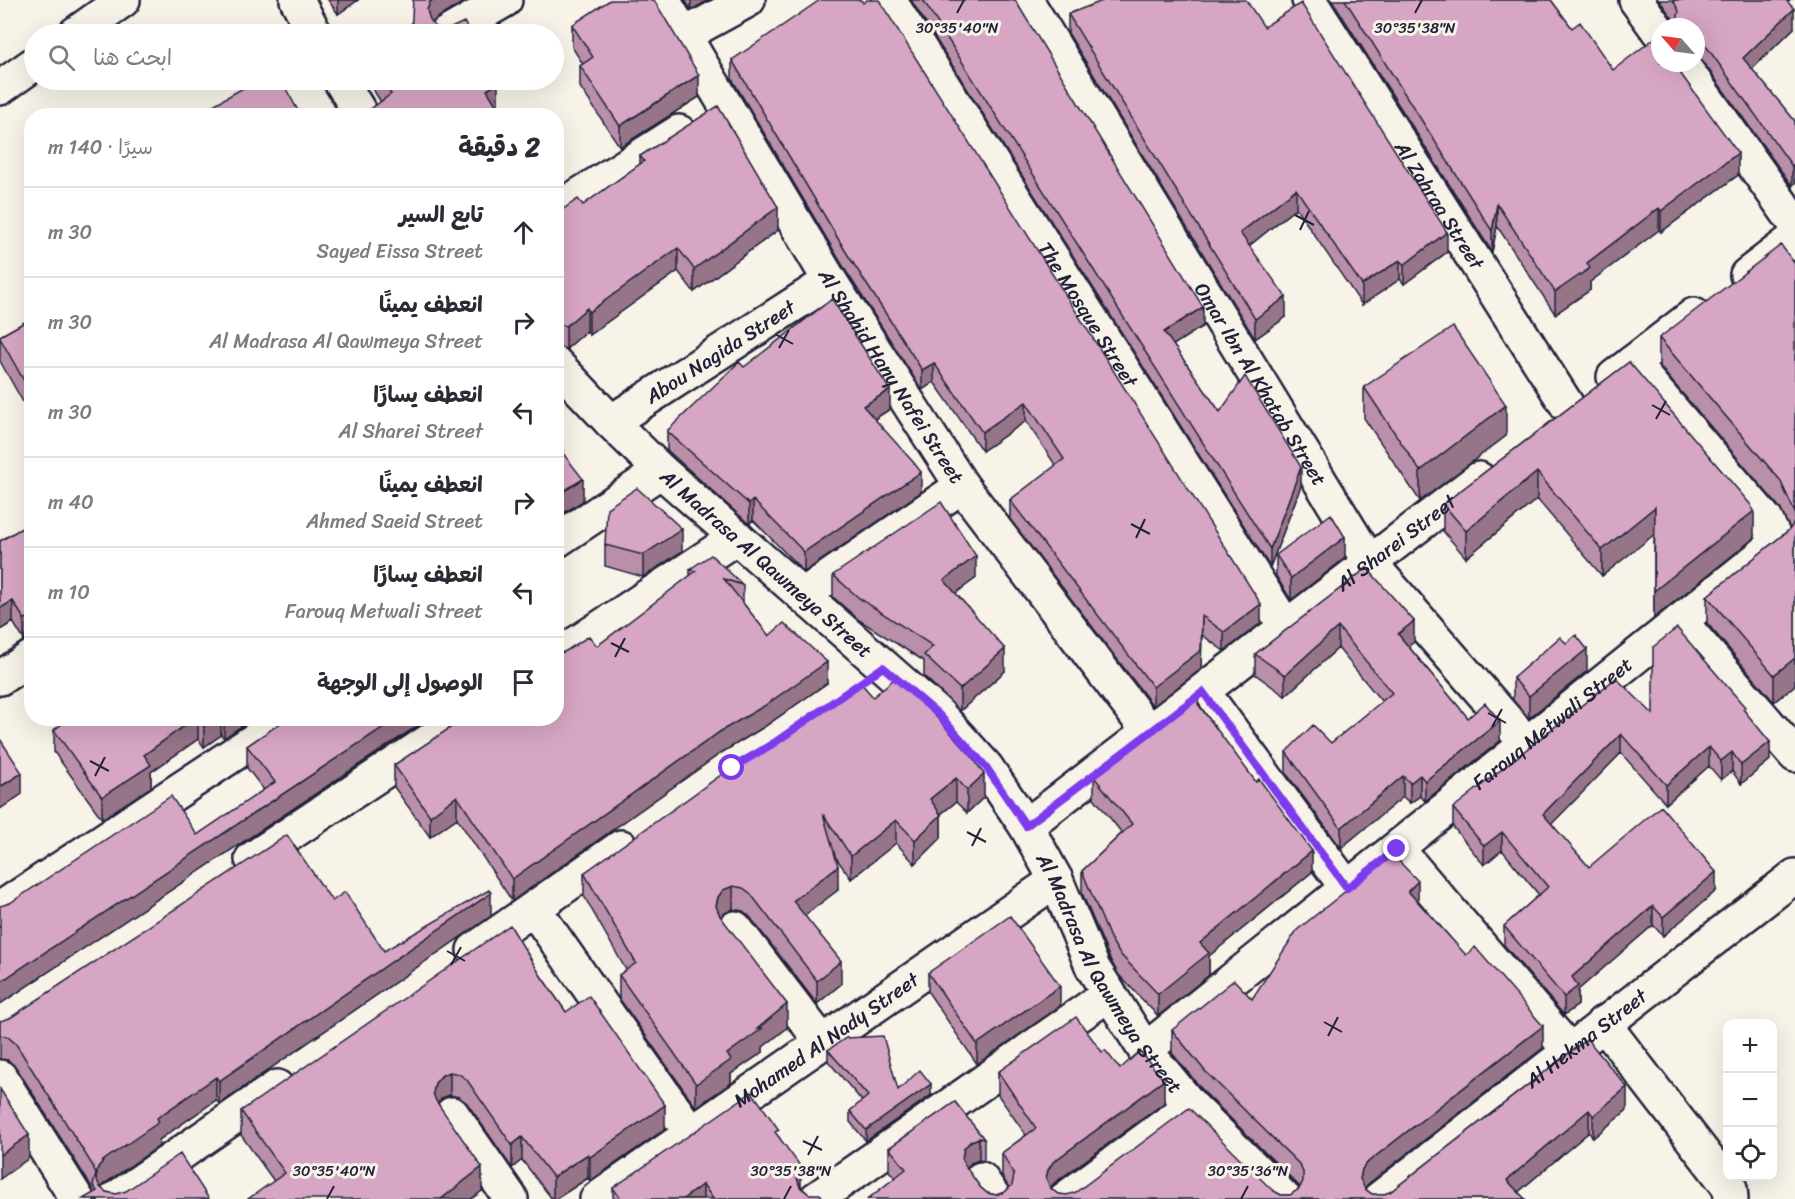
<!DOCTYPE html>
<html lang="ar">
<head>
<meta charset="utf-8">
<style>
  body { margin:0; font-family:Sriracha,"Playpen Sans Arabic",sans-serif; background:#f2f2f3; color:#2b2b33; direction:rtl }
  .controls { position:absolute; right:18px; bottom:18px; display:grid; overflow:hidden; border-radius:12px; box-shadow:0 6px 24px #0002 }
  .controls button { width:54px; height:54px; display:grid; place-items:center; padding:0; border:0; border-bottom:2px solid #e1e1e2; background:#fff; color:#2b2b33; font:30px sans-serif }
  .compass { position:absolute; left:1651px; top:18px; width:54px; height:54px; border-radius:50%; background:#fff; box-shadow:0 6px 24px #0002; rotate:298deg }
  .stop { position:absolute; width:18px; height:18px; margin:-14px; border:4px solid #7c3aed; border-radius:50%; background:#fff }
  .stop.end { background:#7c3aed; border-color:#fff; box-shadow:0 2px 6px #0008 }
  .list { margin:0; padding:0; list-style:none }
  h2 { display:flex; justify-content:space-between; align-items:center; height:78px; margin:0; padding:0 24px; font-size:26px }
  h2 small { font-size:20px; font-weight:400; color:#7c7c81 }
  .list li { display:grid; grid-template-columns:39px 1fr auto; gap:18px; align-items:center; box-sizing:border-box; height:90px; padding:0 24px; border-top:2px solid #e1e1e2 }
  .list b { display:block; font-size:22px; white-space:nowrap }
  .list p { margin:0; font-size:20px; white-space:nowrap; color:#7c7c81 }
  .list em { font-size:20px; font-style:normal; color:#7c7c81 }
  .icon { flex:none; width:33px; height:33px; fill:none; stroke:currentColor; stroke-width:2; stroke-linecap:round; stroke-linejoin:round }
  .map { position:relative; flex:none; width:1795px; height:1199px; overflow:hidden; direction:ltr }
  .search { position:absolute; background:#fff; box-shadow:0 6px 24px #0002; left:24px; top:24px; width:540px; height:66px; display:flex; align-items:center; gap:15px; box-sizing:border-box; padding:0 21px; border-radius:33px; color:#7c7c81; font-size:22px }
  .panel { position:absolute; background:#fff; box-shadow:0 6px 24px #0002; left:24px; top:108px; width:540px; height:618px; border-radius:24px; direction:rtl }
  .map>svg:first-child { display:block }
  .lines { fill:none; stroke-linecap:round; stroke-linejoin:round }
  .minor-casing { stroke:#22223b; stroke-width:38 }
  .minor { stroke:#f7f3e8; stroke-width:33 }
  .wall { fill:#b98fa9; stroke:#22223b; stroke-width:1.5 }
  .shaded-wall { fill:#967489; stroke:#22223b; stroke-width:1.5 }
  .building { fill:#d7a6c4; stroke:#22223b; stroke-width:1.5 }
  .route { stroke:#7c3aed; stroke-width:8 }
  .ticks { fill:none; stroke:#22223b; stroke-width:2 }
  .labels { text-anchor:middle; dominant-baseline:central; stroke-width:6; stroke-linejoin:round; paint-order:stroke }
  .street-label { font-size:20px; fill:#22223b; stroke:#f7f3e8 }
  .ticks-label { font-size:15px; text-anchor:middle; fill:#22223b; stroke:#f7f3e8; stroke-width:6; stroke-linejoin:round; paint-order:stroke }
</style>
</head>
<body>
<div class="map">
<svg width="1795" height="1199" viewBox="0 0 1795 1199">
  <rect width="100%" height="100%" fill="#f7f3e8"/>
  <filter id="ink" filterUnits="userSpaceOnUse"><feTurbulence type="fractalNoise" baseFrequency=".0167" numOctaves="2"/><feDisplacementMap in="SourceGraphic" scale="12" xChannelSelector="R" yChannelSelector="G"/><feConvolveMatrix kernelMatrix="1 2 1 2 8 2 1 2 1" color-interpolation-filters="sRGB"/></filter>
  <g filter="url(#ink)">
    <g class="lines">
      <g class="minor-casing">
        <g id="minor">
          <path d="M297,0L315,34"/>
          <path id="s1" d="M663,0L830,281L962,486L1149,732"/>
          <path id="s2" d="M889,0L1286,627"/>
          <path id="s3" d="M1026,0L1370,563L1527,744"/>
          <path id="s4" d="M1309,0L1570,410"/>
          <path d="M1636,0L1660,33"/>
          <path d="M75,34L123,0"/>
          <path d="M446,34L505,0"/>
          <path d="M684,35L748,0"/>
          <path d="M1681,63L1795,223"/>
          <path d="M340,80L362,116"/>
          <path d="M0,88L34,64"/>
          <path d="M556,210L679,132"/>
          <path d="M1747,275L1795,238"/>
          <path id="s5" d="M556,364L611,422L661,471L938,714L986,767L1026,826L1056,880L1093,968L1145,1050L1191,1106L1285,1199"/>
          <path d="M1614,377L1694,315"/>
          <path id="s6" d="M611,422L830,281"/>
          <path d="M556,541L661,471"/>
          <path d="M803,595L962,486"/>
          <path d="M1680,621L1795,755"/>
          <path d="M556,657L737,537"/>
          <path d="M0,678L32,657"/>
          <path d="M1203,692L1347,888"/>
          <path id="s7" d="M1026,826L1479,479"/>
          <path d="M1397,849L1570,1051"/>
          <path d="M252,859L464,718"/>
          <path d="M0,909L288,718"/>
          <path d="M534,909L691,1133"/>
          <path d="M735,928L822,1042"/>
          <path d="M474,950L621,847"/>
          <path d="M1603,1023L1730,1188L1731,1199"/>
          <path id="s8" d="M1145,1050L1777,543L1766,520L1632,363"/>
          <path d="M0,1077L77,1199"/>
          <path d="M452,1114L511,1199"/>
          <path d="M981,1179L995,1199"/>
          <path d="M115,1199L277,1087"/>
          <path id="s9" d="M597,1199L1056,880"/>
          <path d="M816,1199L1109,994"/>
          <path d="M1065,1199L1191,1106"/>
          <path id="s10" d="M1379,1199L1795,876"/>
        </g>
      </g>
      <use href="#minor" class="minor"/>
    </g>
    <path class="wall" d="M328,0H358L338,14Z
      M685,0H709L691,10Z
      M911,0H1015L1203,326L1173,345L1220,412L1301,486L1270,567Z
      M1332,0H1551L1572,28L1613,70L1660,63L1738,175L1661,232L1659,230L1590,282V290L1555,314L1497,226L1492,252Z
      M1659,0H1791L1788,2L1794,28L1752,69L1795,121V183L1792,186L1696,52V27H1672L1676,23Z
      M1068,14L1447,252L1404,284L1400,279L1362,305L1296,208L1249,246L1286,317L1255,339L1068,33Z
      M572,25L699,97L620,147L580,87V66L583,64L572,47Z
      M732,60L1261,623L1224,651L1202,635L1201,669L1153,706L1010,519V500L1056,466L1026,421L982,451L934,382L922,390L846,271L732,79Z
      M374,80H496L498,106L381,102L374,91Z
      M640,156L778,230L694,292L678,271L589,335L587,331L566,349L556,346V214L583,205L640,164Z
      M1795,264V685L1774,702L1707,623V596L1790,529L1780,508L1659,366V338Z
      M32,318V418L0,361V336Z
      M1629,362L1754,538L1654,618V534L1602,576L1537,499L1466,558L1443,531V504Z
      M744,367L890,409L875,419L921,492L804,572L753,520L749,524L667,450V431Z
      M1364,387L1506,436L1420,501L1364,418Z
      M32,522L24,640L13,622L0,630V541Z
      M605,545L682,551L643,577L605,566Z
      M1276,555L1345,558L1291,600L1276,576Z
      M1367,568L1414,642L1408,646L1468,718L1500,741L1425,801L1420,796L1410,803L1403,797L1341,848L1286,773V752L1331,743L1382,702L1338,648L1285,696L1255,674V654Z
      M690,569L743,585V603L769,636L827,683L764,727L721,753L512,901L457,818L430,837L394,787V765L597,646L690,576Z
      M833,575L976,578L955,593L1005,671L960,711L924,676V661L859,620L833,597Z
      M1566,643L1587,671L1529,718L1513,700V678Z
      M873,697L984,797L967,813L956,802L941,814V838L915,864L896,843L851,879L834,855L838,890L805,915L841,984L817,1004L750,917L743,911L733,909L723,914L721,917L787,1028L763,1047V1052L731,1074V1083L696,1107L619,998V975L626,970L584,896V873Z
      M1199,704L1312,872L1209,956V975L1158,1016L1119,975L1110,959L1082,893V871L1122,833L1094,798V777Z
      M1745,711L1770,760L1741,784L1732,771L1721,780L1709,766L1666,804L1621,753L1551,824L1589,867L1716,891L1663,936L1653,925L1578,990V1005L1564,1015L1504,945V926L1539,895L1502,850L1484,865L1453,827V808L1653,714Z
      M70,718H253L224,738L221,735L204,747L198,739L151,772V787L102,819L54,752V730Z
      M288,718H429L0,1004L2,906L197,835L264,790L247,768V746Z
      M332,901L384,951L491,916L219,1104L216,1100L159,1140V1146L104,1184L101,1188L106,1192L116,1194L209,1199L93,1193V1189L16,1067L8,1060L0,1059V1021H2Z
      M1418,902L1543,1048L1368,1184L1364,1188L1372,1194L1381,1195L1390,1192L1587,1039L1627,1110L1593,1138L1589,1132L1518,1192L1525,1199H868L895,1178L889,1171V1148L955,1102L984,1139V1161L979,1160L971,1163L966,1168L980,1187L987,1193L996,1195L1005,1192L1009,1188L1002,1176V1153L1026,1135L998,1095V1072L1102,1052L1120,1069L1164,1103L1053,1184L1050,1188L1058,1194L1067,1195L1272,1190L1281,1195H1290L1299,1189L1300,1188L1299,1186L1205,1093L1172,1053V1030L1252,999Z
      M928,973L1060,1006L977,1064L928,992Z
      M541,976L566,1012L665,1129L590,1181L588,1178L556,1199H552L522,1160L512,1168L467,1103L459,1097L450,1095L442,1098L438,1103L482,1191L274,1181L241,1135V1111Z
      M828,1050L898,1090L931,1095L866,1141L850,1122V1111L862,1101L828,1061Z
      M779,1137L801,1187L809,1194L824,1199H613V1188Z"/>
    <path class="shaded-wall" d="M338,0H358L338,14Z
      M432,0H467L437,18L430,25L427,10L430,2Z
      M691,0H709L691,10Z
      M1794,9V28L1743,78V58Z
      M699,75V97L620,147V126Z
      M498,83V106L487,113V90Z
      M1738,153V175L1661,232V211Z
      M1795,163V183L1792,186V166Z
      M1296,189V208L1240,253V233Z
      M1497,204V226L1492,252V231Z
      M778,207V230L694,292V269Z
      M1659,208V230L1590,282V290L1555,314V292L1587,263Z
      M1447,232V252L1404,284V265Z
      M678,248V271L589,335V312Z
      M1400,260V279L1362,305V285Z
      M1286,297V317L1255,339V319Z
      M1203,307V326L1164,351V332Z
      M587,308V331L566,349V326Z
      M934,363V382L922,390V370Z
      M890,390V409L863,426V406Z
      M1026,402V421L982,451V432Z
      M1506,405V436L1420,501V471Z
      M1301,467V486L1270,567V549Z
      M921,472V492L804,572V552Z
      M1537,472V499L1466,558V531Z
      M583,479V501L556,518V496Z
      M753,500V520L749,524V504Z
      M1655,507V534L1602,576V550Z
      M1754,511V538L1654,618V591Z
      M682,529V551L643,577V555Z
      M1345,537V558L1291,600V578Z
      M976,556V578L944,602V580Z
      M13,601V622L0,630V608Z
      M1261,604V623L1224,651V632Z
      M1202,616L1201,669L1153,706V687Z
      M32,617V638L24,640V619Z
      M1414,621V642L1398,655V634Z
      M1338,627V648L1285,696V675Z
      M1005,649V671L960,711V689Z
      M1587,649V671L1529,718V696Z
      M1795,658V685L1774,702V675Z
      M827,662V683L764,727L721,753L512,901V879L721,731Z
      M195,718H198V739L151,772V787L102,819V797L144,755Z
      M214,718H221V735L204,747V726Z
      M224,718H253L224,738Z
      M397,718H429L0,1004V982Z
      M1500,721V741L1425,801V781Z
      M1621,734V753L1543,833V814Z
      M1770,742V760L1741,784V765Z
      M1709,747V766L1666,804V785Z
      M1732,752V771L1721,780V761Z
      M22,773V794L0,809V787Z
      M984,774V797L967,813V790Z
      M1420,775V796L1410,803V783Z
      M1403,776V797L1341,848V828Z
      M956,778V802L930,822V799Z
      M457,796V818L430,837V816Z
      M941,815V838L915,864V840Z
      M896,820V843L851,879V856Z
      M1502,832V850L1484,865V846Z
      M1312,851V872L1209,956V975L1158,1016V994L1200,943Z
      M838,866V890L793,924V901Z
      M1716,872V891L1663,936V917Z
      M1418,881V904L1408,891Z
      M733,886V909L723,914L718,920L716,906L718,897L723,890Z
      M491,893V916L219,1104V1081Z
      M1653,906V925L1578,990V1005L1564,1015V997L1572,977Z
      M841,961V984L817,1004V981Z
      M1060,986V1006L977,1064V1044Z
      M787,1004V1028L763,1047V1052L731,1074V1083L696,1107V1084L727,1054Z
      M1543,1026V1048L1368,1184L1362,1191L1360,1179L1362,1169L1368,1162Z
      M450,1072V1095L442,1098L435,1107L433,1093L435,1083L442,1075Z
      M216,1077V1100L159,1140V1146L104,1184L98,1190L96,1178L98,1167L104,1160L157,1118Z
      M1164,1080V1103L1053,1184L1048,1192L1046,1178L1048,1170L1053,1162Z
      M931,1084V1095L866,1141V1130Z
      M1627,1087V1110L1593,1138V1116Z
      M665,1105V1129L590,1181V1157Z
      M1589,1110V1132L1510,1199L1507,1180Z
      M29,1135V1158L0,1179V1155Z
      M522,1137V1160L512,1168V1145Z
      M979,1138V1160L971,1163L964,1171L962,1158L964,1148L971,1141Z
      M588,1154V1178L556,1199H553V1177Z
      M482,1167V1191L471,1199H441Z
      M801,1167V1189L797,1178Z
      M703,1184V1199H683Z"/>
    <path class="building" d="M413,0H432L430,2L427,10L430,20L436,27L447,30L464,22L471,34H411Z
      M610,0H654L699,75L620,126L580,66L593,57L572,25Z
      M820,0H861L863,3L867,0H879L1261,604L1224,632L1202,616L1201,650L1153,687L1010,500L1064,459L1026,402L982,432L934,363L922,370L846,252L732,60Z
      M923,0H1015L1203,307L1164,332L1220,412L1245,376L1301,467L1270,549Z
      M1105,0H1246L1264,27L1301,3L1447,232L1404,265L1400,260L1362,285L1296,189L1240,233L1286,297L1255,319L1068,14Z
      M1345,0H1551L1572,28L1580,22L1613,70L1660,34V63H1673L1738,153L1661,211L1659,208L1587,263L1590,268L1555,292L1497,204L1492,231Z
      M1673,0H1786L1794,9L1743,58L1795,121V163L1792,166L1696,32V27H1689L1680,25L1672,27L1677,21L1679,11Z
      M257,80H281L301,116H194Z
      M382,80H496L498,83L487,90L503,116H361L391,94Z
      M718,106L778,207L694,269L678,248L589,312L587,308L566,326L556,323V214L578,199L583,205L644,161L640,156Z
      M1781,245L1795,264V513L1780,480L1659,338Z
      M832,299L890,390L863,406L914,463L921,472L804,552L753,500L749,504L667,431L739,362L744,367Z
      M32,318V395L0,338V336Z
      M1453,327L1506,405L1420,471L1364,387Z
      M1629,362L1750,504L1754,511L1654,591L1655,507L1602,550L1537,472L1466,531L1443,504Z
      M556,439L564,449L562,452L583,479L556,496Z
      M637,488L682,529L643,555L605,545L607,508Z
      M941,502L976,556L944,580L1005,649L960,689L924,655L933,646L859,598L833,575Z
      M1331,514L1345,537L1291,578L1276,555Z
      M1795,518V658L1774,675L1707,596L1789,530L1794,523Z
      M32,522V617L24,619L13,601L0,608V541Z
      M711,555L743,585L724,579L769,636L784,623L827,662L764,706L721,731L512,879L457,796L430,816L394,765L465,718H556V655L566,651L589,636L597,646L696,571L690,569Z
      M1367,568L1414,621L1398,634L1468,718L1485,703L1500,721L1425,781L1420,775L1410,783L1403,776L1341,828L1286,752L1313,725L1331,743L1392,693L1338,627L1285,675L1255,654Z
      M1677,628L1745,707L1743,709L1770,742L1741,765L1732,752L1721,761L1709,747L1666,785L1621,734L1543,814L1589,867L1661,806L1716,872L1663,917L1653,906L1572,977L1578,986L1564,997L1504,926L1548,887L1502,832L1484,846L1453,808L1616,678L1653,714V647Z
      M1576,635L1587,649L1529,696L1513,678L1560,637L1566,643Z
      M895,678L925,704L971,755L984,774L967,790L956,778L930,799L941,815L915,840L896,820L851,856L823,814L838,866L793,901L841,961L817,981L750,893L743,888L733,886L723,890L718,897L716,906L720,916L787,1004L757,1029L763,1028L727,1054L731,1060L696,1084L619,975L636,963L584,873L742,760L785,735L860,682L873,697Z
      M1199,696L1198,704L1256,782L1259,779L1312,851L1200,943L1209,953L1158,994L1119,953L1110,938L1082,871L1132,824L1094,777Z
      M70,718H195L144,755L151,765L102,797L54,730Z
      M199,718H214L204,726Z
      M288,718H397L0,982V906L10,903L171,796L197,835L275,782L247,746Z
      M0,739L22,773L0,787Z
      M287,835L332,901L345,892L384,951L489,890L491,893L219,1081L216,1077L157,1118L159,1122L104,1160L98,1167L96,1178L100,1187L106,1192L116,1194L126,1191L180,1154L209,1199H83L97,1191L93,1185L96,1175L93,1166L16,1044L8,1037L0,1035V1021L10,1018Z
      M1392,854L1418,881L1408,891L1466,955L1475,947L1543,1026L1368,1162L1362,1169L1360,1179L1365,1189L1372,1194L1381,1195L1390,1192L1587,1039L1627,1087L1593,1116L1589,1110L1507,1180L1525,1199H868L906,1169L889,1148L955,1102L984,1139L979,1138L971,1141L964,1148L962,1158L966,1167L980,1187L987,1193L996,1195L1005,1192L1012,1185L1014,1175L1002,1153L1036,1128L998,1072L1076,1017L1102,1052L1105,1050L1120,1069L1140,1051L1164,1080L1053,1162L1048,1170L1046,1178L1050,1188L1058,1194L1067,1195L1076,1192L1189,1108L1272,1190L1281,1195H1290L1299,1189L1303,1181V1172L1299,1164L1205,1071L1172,1030L1234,980L1252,999L1297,930Z
      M1010,916L1060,986L977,1044L928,973Z
      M510,925L541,976L566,1012L589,996L665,1105L590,1157L588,1154L553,1177L522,1137L512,1145L467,1080L459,1074L450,1072L442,1075L435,1083L433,1093L436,1101L482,1167L441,1199H248L285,1173L241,1111Z
      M883,1036L898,1090L920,1070L931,1084L866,1130L850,1111L868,1096L828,1050L846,1038Z
      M0,1089L29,1135L0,1155Z
      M752,1092L779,1130L775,1132L801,1167L797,1178L800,1187L809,1194H820L824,1199H713L703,1184L683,1199H621L613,1188Z"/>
  </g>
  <g class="lines" filter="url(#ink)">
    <path class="route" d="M732,768L774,743L883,667L938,714L986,767L1026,826L1203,692L1347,888L1397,849"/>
  </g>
  <path class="ticks" d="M957,13L964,0M1415,13L1422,0M1295,215L1314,225M1300,230L1309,211M775,334L793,344M779,348L789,330M1652,405L1670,415M1656,419L1666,401M1131,524L1150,534M1136,538L1145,519M611,643L629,652M615,657L625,638M1488,713L1506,723M1492,727L1502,709M90,761L109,771M95,776L105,757M967,832L986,842M972,846L981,828M447,951L465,961M451,965L461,947M1324,1022L1342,1032M1328,1036L1338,1017M803,1141L822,1150M808,1155L818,1136M327,1199L334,1186M784,1199L791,1186M1241,1199L1248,1186"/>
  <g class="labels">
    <g class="street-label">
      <text stroke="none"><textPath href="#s4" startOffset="243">Al Zahraa Street</textPath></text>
      <text stroke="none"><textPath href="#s2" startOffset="372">The Mosque Street</textPath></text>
      <text stroke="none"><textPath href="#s6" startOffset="130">Abou Nagida Street</textPath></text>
      <text stroke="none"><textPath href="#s1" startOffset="440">Al Shahid Hany Nafei Street</textPath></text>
      <text stroke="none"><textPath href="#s3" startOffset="450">Omar Ibn Al Khatab Street</textPath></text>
      <text stroke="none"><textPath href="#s7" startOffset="466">Al Sharei Street</textPath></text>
      <text stroke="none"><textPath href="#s5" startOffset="290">Al Madrasa Al Qawmeya Street</textPath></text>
      <text stroke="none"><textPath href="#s8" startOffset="522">Farouq Metwali Street</textPath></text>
      <text stroke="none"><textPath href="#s5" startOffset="831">Al Madrasa Al Qawmeya Street</textPath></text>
      <text stroke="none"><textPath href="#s10" startOffset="262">Al Hekma Street</textPath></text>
      <text stroke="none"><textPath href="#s9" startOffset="279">Mohamed Al Nady Street</textPath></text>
    </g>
  </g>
  <g class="ticks-label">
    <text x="957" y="33">30°35'40"N</text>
    <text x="1415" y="33">30°35'38"N</text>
    <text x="334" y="1176">30°35'40"N</text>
    <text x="791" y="1176">30°35'38"N</text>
    <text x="1248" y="1176">30°35'36"N</text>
  </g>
</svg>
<div class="controls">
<button>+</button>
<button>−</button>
<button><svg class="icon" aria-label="locate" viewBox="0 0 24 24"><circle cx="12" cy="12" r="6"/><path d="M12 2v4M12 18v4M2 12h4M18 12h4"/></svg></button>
</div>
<svg class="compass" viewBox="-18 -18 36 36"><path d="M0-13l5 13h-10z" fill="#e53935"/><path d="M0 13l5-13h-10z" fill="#7c7c81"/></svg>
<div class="stop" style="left:732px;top:768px"></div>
<div class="stop end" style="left:1397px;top:849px"></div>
<div class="search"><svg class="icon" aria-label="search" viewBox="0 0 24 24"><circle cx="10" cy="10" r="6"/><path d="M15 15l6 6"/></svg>ابحث هنا</div>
<section class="panel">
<h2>2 دقيقة<small>سيرًا · 140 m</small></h2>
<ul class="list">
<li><svg class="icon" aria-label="ahead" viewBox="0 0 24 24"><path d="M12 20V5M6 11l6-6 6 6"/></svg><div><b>تابع السير</b><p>Sayed Eissa Street</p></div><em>30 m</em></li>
<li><svg class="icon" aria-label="right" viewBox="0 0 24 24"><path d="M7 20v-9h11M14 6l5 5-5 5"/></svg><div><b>انعطف يمينًا</b><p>Al Madrasa Al Qawmeya Street</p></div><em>30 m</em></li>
<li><svg class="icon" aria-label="left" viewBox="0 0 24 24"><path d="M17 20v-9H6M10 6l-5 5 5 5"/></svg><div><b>انعطف يسارًا</b><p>Al Sharei Street</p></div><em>30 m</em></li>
<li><svg class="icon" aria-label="right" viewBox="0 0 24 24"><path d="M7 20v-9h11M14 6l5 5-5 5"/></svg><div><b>انعطف يمينًا</b><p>Ahmed Saeid Street</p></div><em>40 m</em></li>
<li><svg class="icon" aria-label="left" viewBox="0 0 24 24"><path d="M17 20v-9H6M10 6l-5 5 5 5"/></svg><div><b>انعطف يسارًا</b><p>Farouq Metwali Street</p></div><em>10 m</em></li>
<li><svg class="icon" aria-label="arrive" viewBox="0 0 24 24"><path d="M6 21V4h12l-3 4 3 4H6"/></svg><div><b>الوصول إلى الوجهة</b></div></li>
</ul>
</section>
</div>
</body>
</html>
